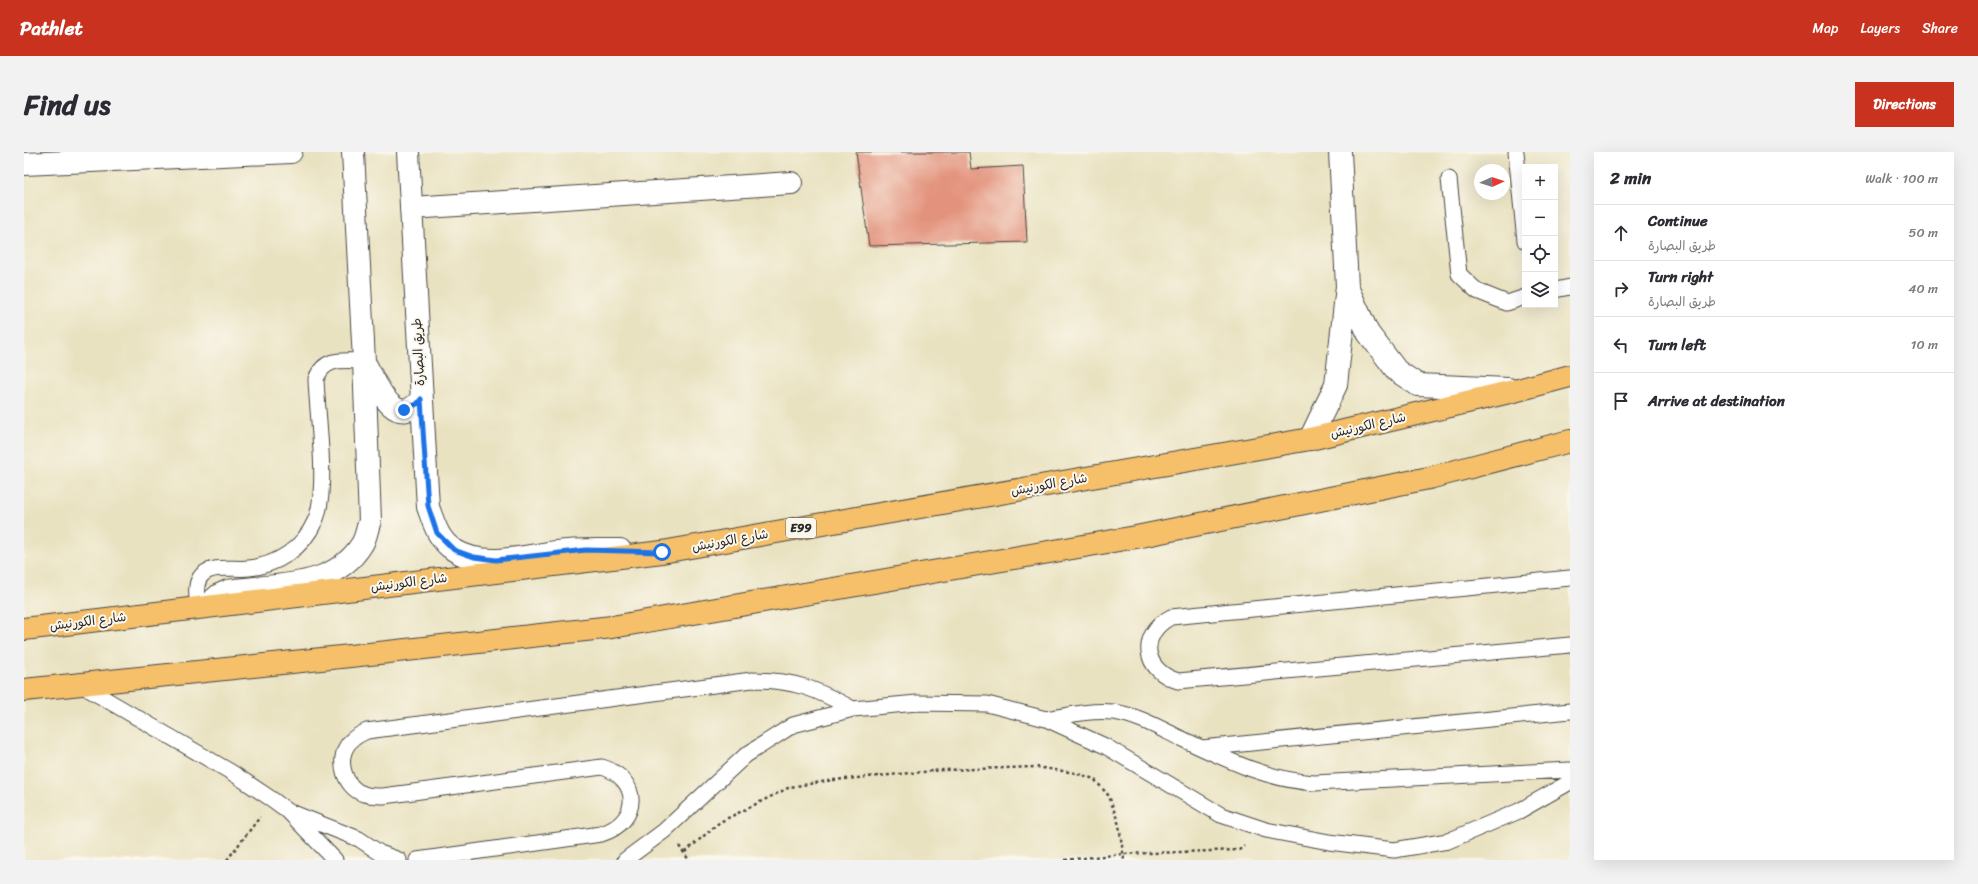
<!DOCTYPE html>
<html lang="en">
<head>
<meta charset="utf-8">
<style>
  body { margin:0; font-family:Sriracha,"Playpen Sans Arabic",sans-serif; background:#f2f2f3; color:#2b2b33 }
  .controls { position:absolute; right:12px; top:12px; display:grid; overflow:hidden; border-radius:0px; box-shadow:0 4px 16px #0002 }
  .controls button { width:36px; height:36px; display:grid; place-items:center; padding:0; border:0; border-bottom:1px solid #e1e1e2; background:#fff; color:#2b2b33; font:20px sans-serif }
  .compass { position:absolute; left:1450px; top:12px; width:36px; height:36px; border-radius:50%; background:#fff; box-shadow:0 4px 16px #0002; rotate:87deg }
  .stop { position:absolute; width:12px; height:12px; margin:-9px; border:3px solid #1a73e8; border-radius:50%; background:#fff }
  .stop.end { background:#1a73e8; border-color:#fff; box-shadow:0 1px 4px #0008 }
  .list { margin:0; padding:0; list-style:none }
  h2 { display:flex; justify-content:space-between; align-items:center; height:52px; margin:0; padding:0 16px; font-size:17px }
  h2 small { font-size:13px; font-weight:400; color:#7c7c81 }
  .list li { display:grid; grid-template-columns:26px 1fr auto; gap:12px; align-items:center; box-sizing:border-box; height:56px; padding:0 16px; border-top:1px solid #e1e1e2 }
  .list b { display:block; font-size:15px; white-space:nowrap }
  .list p { margin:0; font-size:13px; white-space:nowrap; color:#7c7c81 }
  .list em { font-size:13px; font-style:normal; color:#7c7c81 }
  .icon { flex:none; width:22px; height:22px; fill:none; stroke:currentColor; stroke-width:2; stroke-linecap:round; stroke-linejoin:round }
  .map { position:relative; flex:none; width:1546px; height:708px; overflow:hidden; border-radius:0px }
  header { display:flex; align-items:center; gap:24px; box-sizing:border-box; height:56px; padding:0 20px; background:#c8321e; color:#fff }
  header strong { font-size:19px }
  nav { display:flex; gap:22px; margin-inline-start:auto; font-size:14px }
  .intro { display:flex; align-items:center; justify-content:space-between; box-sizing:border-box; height:96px; padding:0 24px }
  h1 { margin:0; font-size:28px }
  .button { padding:10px 18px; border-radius:0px; background:#c8321e; color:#fff; font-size:14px; font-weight:700 }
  main { display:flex; gap:24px; padding:0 24px }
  aside { flex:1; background:#fff; border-radius:0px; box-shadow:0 4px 16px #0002 }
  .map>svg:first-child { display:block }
  .building { fill:#e3937d }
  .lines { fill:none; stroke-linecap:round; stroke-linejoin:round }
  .service-casing { stroke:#484642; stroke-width:17 }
  .minor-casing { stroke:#484642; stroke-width:24 }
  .tertiary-casing { stroke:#484642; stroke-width:24 }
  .trunk-casing { stroke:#484642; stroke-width:24 }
  .path { stroke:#484642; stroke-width:2.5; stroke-dasharray:3 3; stroke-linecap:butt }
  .service { stroke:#fff; stroke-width:15 }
  .minor { stroke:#fff; stroke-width:22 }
  .tertiary { stroke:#fff; stroke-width:22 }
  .trunk { stroke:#f6c06b; stroke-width:22 }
  .route { stroke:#1a73e8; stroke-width:5 }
  .labels { text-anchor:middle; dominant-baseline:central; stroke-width:4; stroke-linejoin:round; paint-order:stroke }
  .shield { fill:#fbf7ec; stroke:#696865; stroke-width:1 }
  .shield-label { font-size:12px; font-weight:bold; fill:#2b2b2b }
  .street-label { font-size:13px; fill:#2b2b2b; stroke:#fbf7ec }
</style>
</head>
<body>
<header>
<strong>Pathlet</strong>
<nav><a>Map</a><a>Layers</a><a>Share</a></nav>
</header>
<div class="intro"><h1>Find us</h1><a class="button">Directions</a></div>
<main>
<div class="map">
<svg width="1546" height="708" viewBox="0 0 1546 708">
  <rect width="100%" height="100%" fill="#fbf7ec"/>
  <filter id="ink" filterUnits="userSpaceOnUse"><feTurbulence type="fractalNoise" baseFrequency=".025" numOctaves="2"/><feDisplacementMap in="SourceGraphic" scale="8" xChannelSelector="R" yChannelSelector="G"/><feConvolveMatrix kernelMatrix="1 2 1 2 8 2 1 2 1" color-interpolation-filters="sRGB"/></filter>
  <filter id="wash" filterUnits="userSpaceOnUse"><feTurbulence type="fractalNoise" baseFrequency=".012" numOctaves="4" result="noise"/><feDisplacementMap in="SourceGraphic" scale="16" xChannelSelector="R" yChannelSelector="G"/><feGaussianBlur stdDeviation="0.9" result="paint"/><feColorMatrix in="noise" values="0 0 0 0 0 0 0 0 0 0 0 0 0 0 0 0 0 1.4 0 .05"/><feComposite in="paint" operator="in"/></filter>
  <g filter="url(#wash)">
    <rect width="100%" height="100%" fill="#e9e2c1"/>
    <g id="blocks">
      <path class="building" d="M832,0H945L947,17L999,14L1003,90L845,94Z"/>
    </g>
  </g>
  <g filter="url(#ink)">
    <use href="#blocks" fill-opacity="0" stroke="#484642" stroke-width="1"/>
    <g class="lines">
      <g class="service-casing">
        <path id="service" d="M1492,0L1501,89
          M1425,27L1435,122L1453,139L1483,151L1501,145
          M1531,138L1546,135
          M1546,426L1147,465C1114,482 1119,519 1154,529L1546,493
          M174,455C173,445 170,431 178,423C189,412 211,418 225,416C254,413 279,396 291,369C305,339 293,263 292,227C301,204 319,209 340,209
          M57,533L207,620L249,648L264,659L311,708
          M1022,567C1045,563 1066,558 1089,560C1113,563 1135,576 1156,586C1202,607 1240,627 1290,631L1546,618
          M1178,596L1546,559
          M269,661L335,687L356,701L375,708
          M393,708L577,682C617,670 617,627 578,615L359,644C353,644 346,644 340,642C320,636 312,607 325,591C330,585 336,582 343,579L728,528C771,528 792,537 829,557
          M601,708L640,679L722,603L769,573L829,557L893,551L963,552L1022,567L1081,594L1197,663L1242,678L1305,690L1370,698L1424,689L1495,659L1546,630"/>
      </g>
      <g class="minor-casing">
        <path id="minor" d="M0,12L267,0
          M387,56L767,31"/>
      </g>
      <g class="tertiary-casing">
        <path id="tertiary" d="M384,0L404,355C410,371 414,388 430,398C460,417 500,404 532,400C553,397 575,398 596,398
          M1323,135L1344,181L1373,219L1394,233L1484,237
          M343,215C353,234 372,280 397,247
          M1286,287L1312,233L1323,134L1316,0
          M181,455L195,443L204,439C251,432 310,438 338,392C342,386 343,376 346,369L340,209L329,0"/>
      </g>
      <g class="trunk-casing">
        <path id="trunk" d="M0,477L638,400L1286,287L1494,238L1546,224
          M0,538L355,501L588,475L1112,385L1405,326L1546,289"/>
      </g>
      <path class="path" d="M655,694L665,708
        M661,700L696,670L766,635L810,628L920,618L1012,615L1052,621L1070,627L1085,644L1095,673L1100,708
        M203,708L236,665
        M1041,708L1099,702L1215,698L1220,694"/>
      <use href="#service" class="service"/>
      <use href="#minor" class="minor"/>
      <use href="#tertiary" class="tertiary"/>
      <use href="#trunk" class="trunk"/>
    </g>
  </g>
  <g class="lines" filter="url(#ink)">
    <path class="route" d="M380,258L393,252L397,247L404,354L413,381L430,398L450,405L472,408L562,398L638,400"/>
  </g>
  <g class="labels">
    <rect class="shield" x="762" y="366" width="30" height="20" rx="3"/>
    <g class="shield-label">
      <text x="777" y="376">E99</text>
    </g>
    <g class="street-label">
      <text transform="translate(394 200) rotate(-93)">طريق البصارة</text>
      <text transform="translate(1344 273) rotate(-13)">شارع الكورنيش</text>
      <text transform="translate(1025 332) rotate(-10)">شارع الكورنيش</text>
      <text transform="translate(706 388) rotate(-10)">شارع الكورنيش</text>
      <text transform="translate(385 430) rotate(-7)">شارع الكورنيش</text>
      <text transform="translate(64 469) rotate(-7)">شارع الكورنيش</text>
    </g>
  </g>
</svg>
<div class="controls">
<button>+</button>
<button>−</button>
<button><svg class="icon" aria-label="locate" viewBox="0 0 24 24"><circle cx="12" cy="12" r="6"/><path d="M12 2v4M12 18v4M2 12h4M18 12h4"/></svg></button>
<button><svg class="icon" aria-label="layers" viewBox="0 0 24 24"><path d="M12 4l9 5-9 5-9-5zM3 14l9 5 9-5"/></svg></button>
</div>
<svg class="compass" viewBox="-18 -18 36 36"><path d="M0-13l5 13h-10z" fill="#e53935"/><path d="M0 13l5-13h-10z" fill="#7c7c81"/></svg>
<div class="stop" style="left:638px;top:400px"></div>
<div class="stop end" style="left:380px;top:258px"></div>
</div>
<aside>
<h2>2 min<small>Walk · 100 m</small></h2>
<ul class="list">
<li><svg class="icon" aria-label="ahead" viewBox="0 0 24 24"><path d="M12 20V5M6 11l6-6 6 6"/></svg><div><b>Continue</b><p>طريق البصارة</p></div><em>50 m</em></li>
<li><svg class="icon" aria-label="right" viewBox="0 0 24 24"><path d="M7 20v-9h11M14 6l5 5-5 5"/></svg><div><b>Turn right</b><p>طريق البصارة</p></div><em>40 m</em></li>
<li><svg class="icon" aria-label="left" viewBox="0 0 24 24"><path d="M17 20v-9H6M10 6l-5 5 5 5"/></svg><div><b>Turn left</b></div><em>10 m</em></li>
<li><svg class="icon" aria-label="arrive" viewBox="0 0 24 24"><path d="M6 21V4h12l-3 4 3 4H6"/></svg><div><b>Arrive at destination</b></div></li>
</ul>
</aside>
</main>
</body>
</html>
